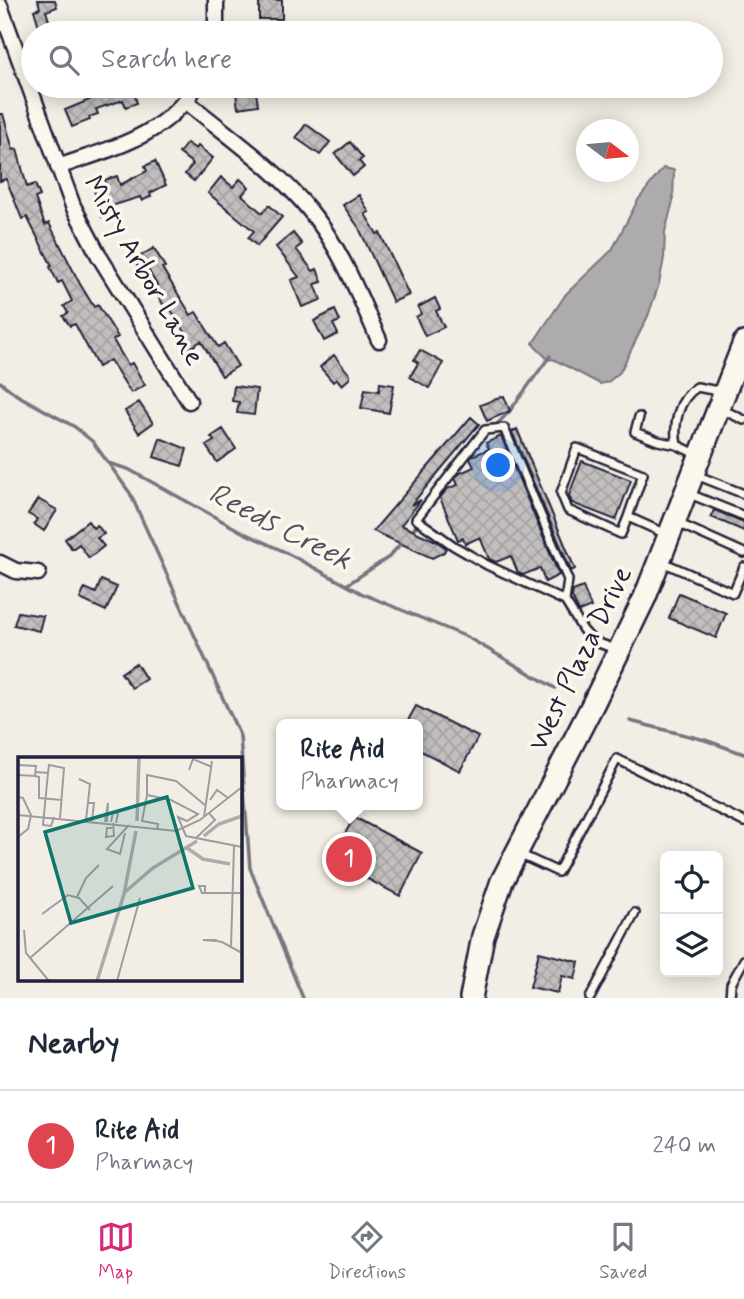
<!DOCTYPE html>
<html lang="en">
<head>
<meta charset="utf-8">
<style>
  body { margin:0; font-family:Mynerve,sans-serif; background:#f6f6f7; color:#1f2937 }
  .controls { position:absolute; right:21px; bottom:21px; display:grid; overflow:hidden; border-radius:10px; box-shadow:0 4px 18px #0003 }
  .controls button { width:63px; height:63px; display:grid; place-items:center; padding:0; border:0; border-bottom:2px solid #e0e1e3; background:#fff; color:#1f2937; font:35px sans-serif }
  .compass { position:absolute; left:576px; top:119px; width:63px; height:63px; border-radius:50%; background:#fff; box-shadow:0 4px 18px #0003; rotate:106deg }
  .you { position:absolute; left:499px; top:466px; width:24px; height:24px; margin:-18px; border:5px solid #fff; border-radius:50%; background:#1a73e8; box-shadow:0 0 0 10px #1a73e833 }
  .badge { display:grid; place-items:center; width:46px; height:46px; border-radius:50%; background:#db2777; color:#fff; font-size:23px; font-weight:700 }
  .pin { position:absolute; translate:-50% -50%; border:4px solid #fff; box-shadow:0 2px 7px #0006 }
  .popup { position:absolute; left:276px; top:719px; width:147px; height:91px; box-sizing:border-box; display:grid; place-content:center; border-radius:10px; background:#fff; filter:drop-shadow(0 2px 5px #0005); font-size:23px; white-space:nowrap; color:#747a83 }
  .popup b { font-size:26px; color:#1f2937 }
  .popup::after { content:''; position:absolute; left:50%; top:100%; margin-left:-14px; border:14px solid transparent; border-top-color:#fff }
  .list { margin:0; padding:0; list-style:none }
  h2 { display:flex; justify-content:space-between; align-items:center; height:91px; margin:0; padding:0 28px; font-size:30px }
  h2 small { font-size:23px; font-weight:400; color:#747a83 }
  .list li { display:grid; grid-template-columns:46px 1fr auto; gap:21px; align-items:center; box-sizing:border-box; height:112px; padding:0 28px; border-top:2px solid #e0e1e3 }
  .list b { display:block; font-size:26px; white-space:nowrap }
  .list p { margin:0; font-size:23px; white-space:nowrap; color:#747a83 }
  .list em { font-size:23px; font-style:normal; color:#747a83 }
  .icon { flex:none; width:38px; height:38px; fill:none; stroke:currentColor; stroke-width:2; stroke-linecap:round; stroke-linejoin:round }
  .map { position:relative; flex:none; width:744px; height:998px; overflow:hidden }
  .search { position:absolute; background:#fff; box-shadow:0 4px 18px #0003; left:21px; right:21px; top:21px; height:77px; display:flex; align-items:center; gap:18px; box-sizing:border-box; padding:0 24px; border-radius:38px; color:#747a83; font-size:26px }
  .sheet { height:203px; background:#fff }
  nav { display:flex; justify-content:space-around; align-items:center; box-sizing:border-box; height:98px; border-top:2px solid #e0e1e3; background:#fff; font-size:19px; color:#747a83 }
  nav a { display:grid; justify-items:center; gap:4px }
  nav .on { color:#db2777 }
  .map>svg:first-child { display:block }
  .water { fill:#aeabad; stroke:#76747f; stroke-width:2 }
  .lines { fill:none; stroke-linecap:round; stroke-linejoin:round }
  .stream { stroke:#76747f; stroke-width:3.5 }
  .building { fill:url(#building-cross-hatch); stroke:#22223b; stroke-width:2 }
  .lane-casing { stroke:#22223b; stroke-width:12 }
  .street-casing { stroke:#22223b; stroke-width:19 }
  .primary-casing { stroke:#22223b; stroke-width:26 }
  .lane { stroke:#fbf7ec; stroke-width:7 }
  .street { stroke:#fbf7ec; stroke-width:14 }
  .primary { stroke:#fbf7ec; stroke-width:21 }
  .labels { text-anchor:middle; dominant-baseline:central; stroke-width:7; stroke-linejoin:round; paint-order:stroke }
  .street-label { font-size:28px; fill:#22223b; stroke:#fbf7ec }
  .water-label { font-size:30px; font-style:italic; fill:#535263; stroke:#fbf7ec }
  .inset-river { fill:none; stroke:#aeabad; stroke-width:3.5 }
  .inset-road { fill:none; stroke:#9f9ca1; stroke-width:2 }
  .view { fill:#0f766e; fill-opacity:0.15; stroke:#0f766e; stroke-width:3.5 }
  .inset-edge { fill:none; stroke:#22223b; stroke-width:3.5 }
</style>
</head>
<body>
<div class="map">
<svg width="744" height="998" viewBox="0 0 744 998">
  <defs>
    <pattern id="building-cross-hatch" width="8" height="8" patternUnits="userSpaceOnUse" patternTransform="scale(1.75)"><rect width="8" height="8" fill="#c2bebe"/><path d="M0 0l8 8M0 8l8-8" fill="none" stroke="#a6a3a4"/></pattern>
  </defs>
  <rect width="100%" height="100%" fill="#f2eee5"/>
  <filter id="ink" filterUnits="userSpaceOnUse"><feTurbulence type="fractalNoise" baseFrequency=".0143" numOctaves="2"/><feDisplacementMap in="SourceGraphic" scale="14" xChannelSelector="R" yChannelSelector="G"/><feConvolveMatrix kernelMatrix="1 2 1 2 8 2 1 2 1" color-interpolation-filters="sRGB"/></filter>
  <g filter="url(#ink)">
    <path class="water" d="M663,168L674,170L673,201L665,232L664,258L659,284L648,316L620,372L608,382L600,384L553,359L548,360C544,353 536,350 533,343L566,294L612,250L638,200Z"/>
    <g class="lines">
      <path class="stream" d="M0,382L17,395L75,427L93,442L108,463L128,469L244,533L283,551L363,594L467,637L555,688
        M482,439L509,412L550,356
        M109,464L130,493L240,736L250,868L303,998
        M410,534L437,498
        M348,584L389,557L402,542
        M630,721L705,740L744,754"/>
    </g>
    <path class="building" d="M38,0H55L57,7L46,11L53,33H41L34,10L40,8Z
      M259,0H282V19H259Z
      M102,86H132L137,103L126,107L123,100L96,109L98,114L89,117L90,120L72,127L65,110L104,94Z
      M235,86H255L258,105L238,108Z
      M0,114H3L13,150L17,149L27,187L35,184L40,196L35,198L45,225L49,223L80,284L94,307L98,305L118,337L113,340L128,365L132,363L145,385L131,393L110,360L98,367L75,324L70,326L63,316L68,313L64,306L72,301L62,281L58,283L50,267L52,266L27,217L22,219L6,179L0,181Z
      M306,124L330,142L320,155L296,138Z
      M350,142L363,158L359,161L364,167L353,176L335,154Z
      M187,143L196,149L198,146L213,158L194,181L185,174L193,164L179,153Z
      M155,161L166,185L150,193L151,196L142,201L140,197L108,207L111,214L102,217L94,190L107,186L105,180L117,176L120,185L147,171L145,166Z
      M221,177L233,187L240,179L249,187L242,195L262,213L269,205L282,217L257,246L248,238L254,231L208,193Z
      M359,195L369,212L365,214L377,234L380,233L409,295L393,302L359,228L343,205Z
      M293,233L302,244L296,249L313,271L317,269L322,282L315,284L321,300L302,307L291,280L299,277L276,247Z
      M154,248L165,267L162,268L191,315L196,312L218,347L224,343L238,366L222,376L201,341L189,349L182,338L187,335L167,304L164,306L154,289L158,287L146,266L140,270L134,260Z
      M435,298L440,309L436,311L444,327L425,336L416,317L421,314L418,307Z
      M335,310L340,321L333,324L338,334L324,341L314,321Z
      M420,350L443,363L429,388L410,377L418,363L414,360Z
      M334,355L350,375V378L342,385L337,379L333,382L320,367Z
      M380,383L394,385L389,413L361,408L365,389L379,391Z
      M234,386L257,389L254,415L237,413L239,402L232,401Z
      M504,396L510,411L487,421L480,405Z
      M139,402L153,423L139,433L125,411Z
      M471,417L479,424L411,505L421,500L401,525L436,541L446,548L444,552L432,558L373,531Z
      M223,429L236,449L217,462L206,446L214,441L211,437Z
      M517,429L575,569L571,571L512,432Z
      M501,436L559,575L545,582L540,568L523,575L518,573L511,556L496,562L489,559L480,537L465,544L463,538L458,540L440,498L447,489L458,485L455,478L460,473L474,467L470,459L472,456L489,449L486,443Z
      M160,438L187,449L182,466L154,457Z
      M582,461L631,480L616,520L572,503L569,495Z
      M38,499L57,510L44,531L34,524L37,519L28,514Z
      M714,510L744,522V531L711,517Z
      M88,521L93,528L97,525L104,534L97,538L104,546L89,558L79,544L72,549L65,539Z
      M101,580L117,587L106,611L80,599L85,588L96,593Z
      M583,587L591,607L579,612L572,597L573,591Z
      M679,593L726,613L716,638L669,618Z
      M18,612L43,616L39,631L14,625Z
      M136,663L146,679L132,688L121,673Z
      M416,706L478,737L460,771L417,749V724H406Z
      M354,817L422,853L400,896L331,860Z
      M539,952L579,962L575,979L562,976L558,993L530,987Z"/>
    <g class="lines">
      <g class="lane-casing">
        <path id="lane" d="M719,408L744,420
          M639,417L635,432L658,441L677,445
          M696,454L677,445C673,424 678,399 697,387L723,392
          M696,475L744,494
          M687,493L744,516
          M628,517L643,474L577,448L561,493L568,510L621,534L628,517L666,534
          M675,522L744,553
          M660,561L733,593L744,567
          M565,601L487,565L454,546L416,519L485,430L504,428L568,580L565,601L583,630L593,641L615,649
          M519,854L558,872L617,759L744,822
          M590,998L635,913
          M730,998L731,984L744,960"/>
      </g>
      <g class="street-casing">
        <path id="street" d="M0,6L73,206L99,256L189,401
          M216,33V0
          M186,101C228,136 277,169 311,212C342,250 359,296 379,340
          M58,167C112,148 164,137 196,86
          M0,563L16,571L38,573"/>
      </g>
      <g class="primary-casing">
        <path id="primary" d="M471,998L483,936L502,881L593,704L645,597L744,343"/>
      </g>
      <use href="#lane" class="lane"/>
      <use href="#street" class="street"/>
      <use href="#primary" class="primary"/>
    </g>
  </g>
  <g class="labels">
    <g class="street-label">
      <text transform="translate(143 271) rotate(60)">Misty Arbor Lane</text>
      <text transform="translate(581 659) rotate(-64)">West Plaza Drive</text>
    </g>
    <g class="water-label">
      <text transform="translate(280 527) rotate(27)">Reeds Creek</text>
    </g>
  </g>
  <g transform="translate(18 757)">
    <rect width="224" height="224" fill="#f2eee5"/>
    <path class="inset-river" d="M119,64L121,0M186,79L201,67L224,59M169,91L185,102L212,107M107,135L135,111L179,84M79,224L106,137L118,74"/>
    <path class="inset-road" d="M0,8L18,9L17,19L0,18M171,13L175,2L194,10M18,15L30,16L25,68L33,69L36,60M30,16L31,8L46,11L42,61M17,19L21,20V41L44,43M61,22L72,27L68,63M129,38V18L158,24L188,49M0,40L5,41L13,58L10,72L0,80M192,43L199,33L210,41M70,46H76L74,64M0,58L158,74L182,63L224,30M186,60L194,4M87,65L90,46L89,65M93,65L95,55L100,56L98,66M94,71H89L88,80L96,79L95,66M139,73L140,67L124,64L129,38L153,43L180,57L169,64L160,60L168,79L224,90M107,76L102,97L89,92L111,68M178,81L197,63L191,56M187,135V129H181L184,136H224M59,140L68,121L81,108M24,157L50,138L61,141L72,153M6,173L8,196L31,224M199,184L185,183H198L199,184L204,185L224,196M213,190L216,89M12,201L95,129M99,224L122,141"/>
    <path class="view" d="M149,40L175,131L53,166L27,75Z"/>
    <rect width="224" height="224" class="inset-edge"/>
  </g>
</svg>
<div class="controls">
<button><svg class="icon" aria-label="locate" viewBox="0 0 24 24"><circle cx="12" cy="12" r="6"/><path d="M12 2v4M12 18v4M2 12h4M18 12h4"/></svg></button>
<button><svg class="icon" aria-label="layers" viewBox="0 0 24 24"><path d="M12 4l9 5-9 5-9-5zM3 14l9 5 9-5"/></svg></button>
</div>
<svg class="compass" viewBox="-18 -18 36 36"><path d="M0-13l5 13h-10z" fill="#e53935"/><path d="M0 13l5-13h-10z" fill="#747a83"/></svg>
<div class="you"></div>
<div class="pin badge" style="left:349px;top:859px;background:#e0444e">1</div>
<div class="popup"><b>Rite Aid</b>Pharmacy</div>
<div class="search"><svg class="icon" aria-label="search" viewBox="0 0 24 24"><circle cx="10" cy="10" r="6"/><path d="M15 15l6 6"/></svg>Search here</div>
</div>
<section class="sheet">
<h2>Nearby<small></small></h2>
<ul class="list">
<li><span class="badge" style="background:#e0444e">1</span><div><b>Rite Aid</b><p>Pharmacy</p></div><em>240 m</em></li>
</ul>
</section>
<nav>
<a class="on"><svg class="icon" aria-label="map" viewBox="0 0 24 24"><path d="M3 6l6-2 6 2 6-2v14l-6 2-6-2-6 2zM9 4v14M15 6v14"/></svg>Map</a>
<a><svg class="icon" aria-label="directions" viewBox="0 0 24 24"><path d="M12 3l9 9-9 9-9-9zM9 14v-3h6M13 9l2 2-2 2"/></svg>Directions</a>
<a><svg class="icon" aria-label="saved" viewBox="0 0 24 24"><path d="M7 4h10v16l-5-4-5 4z"/></svg>Saved</a>
</nav>
</body>
</html>
